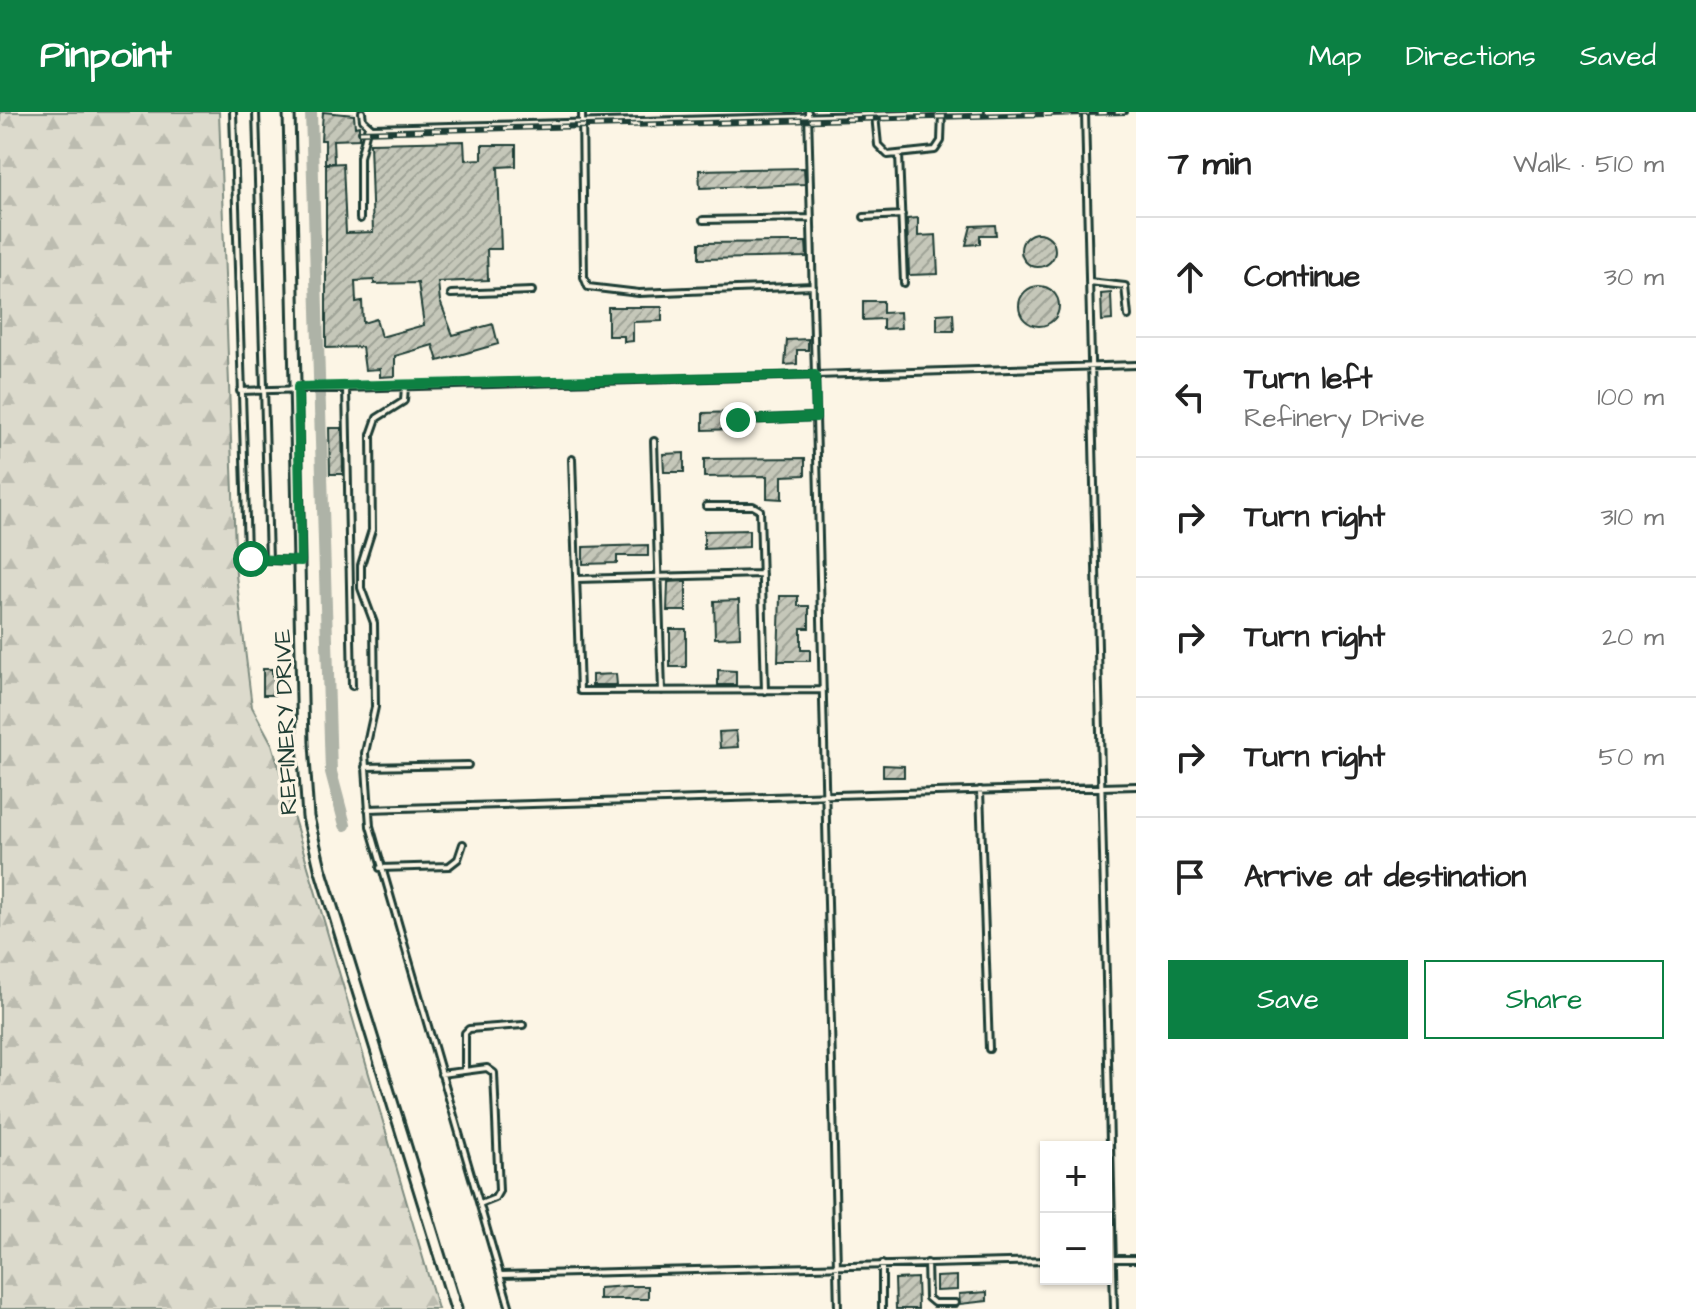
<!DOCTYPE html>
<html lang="en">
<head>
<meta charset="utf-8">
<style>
  body { margin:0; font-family:"Architects Daughter",sans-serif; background:#f2f2f2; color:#222 }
  .controls { position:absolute; right:24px; bottom:24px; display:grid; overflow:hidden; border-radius:0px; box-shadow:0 2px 6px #0004 }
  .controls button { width:72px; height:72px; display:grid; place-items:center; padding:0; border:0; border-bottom:2px solid #e0e0e0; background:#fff; color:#222; font:40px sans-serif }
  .stop { position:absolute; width:24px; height:24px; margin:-18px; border:6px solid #0b8043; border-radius:50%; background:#fff }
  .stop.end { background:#0b8043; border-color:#fff; box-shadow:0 2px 8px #0008 }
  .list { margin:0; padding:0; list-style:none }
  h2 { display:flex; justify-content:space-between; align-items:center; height:104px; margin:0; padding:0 32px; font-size:34px }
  h2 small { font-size:26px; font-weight:400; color:#767676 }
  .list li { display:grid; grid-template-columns:52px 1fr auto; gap:24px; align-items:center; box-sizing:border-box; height:120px; padding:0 32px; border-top:2px solid #e0e0e0 }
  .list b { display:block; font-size:30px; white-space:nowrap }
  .list p { margin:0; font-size:26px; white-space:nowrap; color:#767676 }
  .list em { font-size:26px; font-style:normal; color:#767676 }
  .actions { display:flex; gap:16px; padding:24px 32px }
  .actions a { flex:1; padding:18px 0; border:2px solid #0b8043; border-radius:0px; text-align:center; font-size:28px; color:#0b8043 }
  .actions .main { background:#0b8043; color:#fff }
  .icon { flex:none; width:44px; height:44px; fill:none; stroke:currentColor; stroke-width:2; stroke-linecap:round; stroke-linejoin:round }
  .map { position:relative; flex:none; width:1136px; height:1197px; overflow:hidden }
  header { display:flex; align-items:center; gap:48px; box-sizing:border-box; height:112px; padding:0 40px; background:#0b8043; color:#fff }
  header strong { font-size:38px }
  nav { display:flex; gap:44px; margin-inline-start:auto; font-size:28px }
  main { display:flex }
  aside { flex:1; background:#fff }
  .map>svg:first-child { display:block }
  .forest { fill:url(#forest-firs); stroke:#7e8c80; stroke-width:2 }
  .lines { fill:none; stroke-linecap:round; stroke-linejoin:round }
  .canal { stroke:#aeb3a7; stroke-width:12 }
  .building { fill:url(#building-hatch); stroke:#1f3d34; stroke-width:2; fill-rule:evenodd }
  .lane-casing { stroke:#1f3d34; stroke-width:10 }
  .street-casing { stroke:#1f3d34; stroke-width:15 }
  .lane { stroke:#fcf5e5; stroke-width:4 }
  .street { stroke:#fcf5e5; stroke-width:9 }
  .rail-casing { stroke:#1f3d34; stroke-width:6 }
  .rail { stroke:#fcf5e5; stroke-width:3; stroke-dasharray:9; stroke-linecap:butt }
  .route { stroke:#0b8043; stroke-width:10 }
  .labels { text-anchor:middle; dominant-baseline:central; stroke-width:6; stroke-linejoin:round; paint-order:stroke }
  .street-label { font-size:24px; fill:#1f3d34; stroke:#fcf5e5 }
</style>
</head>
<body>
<header>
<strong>Pinpoint</strong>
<nav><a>Map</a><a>Directions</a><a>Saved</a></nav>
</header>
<main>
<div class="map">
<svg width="1136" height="1197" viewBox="0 0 1136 1197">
  <defs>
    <pattern id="forest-firs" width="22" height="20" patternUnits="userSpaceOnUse" patternTransform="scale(2)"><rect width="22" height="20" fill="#dcdacc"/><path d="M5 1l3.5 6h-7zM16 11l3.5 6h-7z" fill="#bcbcb0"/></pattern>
    <pattern id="building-hatch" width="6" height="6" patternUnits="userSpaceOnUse" patternTransform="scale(2)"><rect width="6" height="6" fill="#c5c7b9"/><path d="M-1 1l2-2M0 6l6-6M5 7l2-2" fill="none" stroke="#9fa397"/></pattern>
  </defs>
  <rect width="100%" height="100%" fill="#fcf5e5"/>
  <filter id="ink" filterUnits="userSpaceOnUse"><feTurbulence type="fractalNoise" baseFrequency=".0125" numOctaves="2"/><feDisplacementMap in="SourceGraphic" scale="16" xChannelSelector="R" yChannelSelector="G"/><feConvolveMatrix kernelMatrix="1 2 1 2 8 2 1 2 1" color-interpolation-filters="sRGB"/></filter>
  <g filter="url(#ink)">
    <path class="forest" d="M0,0H219L236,463L252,595L272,632L438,1197H0Z"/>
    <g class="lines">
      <path class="canal" d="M311,0L331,660L345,713"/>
    </g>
    <path class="building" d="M323,0L354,3L355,15L359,14V27L333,28L334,51H325V28H321Z
      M464,29L465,48L482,47V33H516V54L498,55L501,137H487L488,168L438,170L440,189L453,223L493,212L498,232L438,249L433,233L395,244V264L380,265V257L365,258L362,235L326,236V52L343,51L346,121L373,120L370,31ZM374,168V172L418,171L424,213L381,225L376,207L363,211L362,189L356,190L355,169Z
      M804,56L805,72L700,76L699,58Z
      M918,106V124L936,123L938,162L909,163L907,107Z
      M995,113L996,123H980V132L966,133L971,114Z
      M1021 138a17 17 0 1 1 34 0a17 17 0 1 1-34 0Z
      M785,130H806L807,145L699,147V131Z
      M1019 194a20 20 0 1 1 40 0a20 20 0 1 1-40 0Z
      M1111,181L1112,208L1102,209L1101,182Z
      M863,189H883V201L900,200L901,216L883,217V207L863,208Z
      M608,195H662V209L633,210V229L624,230V224H608Z
      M953,201L954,219H937V202Z
      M808,227V238H797V252L785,253L787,228Z
      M736,300L733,307L736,317L703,318V301Z
      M329,316H342L343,362H330Z
      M684,341V360H664L663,342Z
      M805,346V363L782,364V387L767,386V364L704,365V347Z
      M749,418V435L704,437V419Z
      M648,433V444H617V451L583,452V435Z
      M686,469V499H667L668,470Z
      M780,484H798V494H809V516H801V538H810V549H778Z
      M739,488L740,525L715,526L714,489Z
      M670,517H686V555H670Z
      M263,557H272V564H276V583H263Z
      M718,558L736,559V573H718Z
      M616,562L617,573H592V563Z
      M736,619L738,635L720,636L719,620Z
      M883,653L904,654V665H883Z
      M957,1164V1178L936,1179V1165Z
      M917,1166L918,1197H896L895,1167Z
      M627,1174H648V1187H599V1176Z
      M987,1180V1189L960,1192L959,1182Z"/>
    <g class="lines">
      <g class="lane-casing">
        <path id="lane" d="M233,0L247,439L251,447L269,448L256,0
          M362,0L363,8L372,16L981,0
          M582,0L584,165L588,175L639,181L813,174
          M1085,0L1114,1197
          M875,3L878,33L888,43L935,38L941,29L942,1
          M899,42L904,171
          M864,105L902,103
          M360,107V45L368,14
          M703,108L811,106
          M1089,170L1125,174L1128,204
          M451,182L532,179
          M405,274L404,289L377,306L371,323L372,418L361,453V476L374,511L375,595L365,641L370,714L510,1197
          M346,276L352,574
          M240,279L815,263L808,0
          M738,308L816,305
          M654,329L662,579
          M572,347L580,579L823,578
          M706,394H753L760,398L765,579
          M269,448L299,449
          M577,467L762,462
          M365,655L468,653
          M980,678L989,937
          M368,697L1136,674
          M380,756L449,754L458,747L463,732
          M465,958V921L469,917L523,913
          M441,962L487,956L494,961L499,1079L495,1086L480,1092
          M1106,1147H1136
          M927,1151L928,1186L934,1191H955
          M882,1152V1197
          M501,1163L1046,1149
          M838,1197L815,263L1136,253"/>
      </g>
      <g class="street-casing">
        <path id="street" d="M289,0L303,632L308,705L320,756L456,1197"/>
      </g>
      <use href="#lane" class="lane"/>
      <use href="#street" class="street"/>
      <g class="rail-casing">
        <path id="rail" d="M360,20L1126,0"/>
      </g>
      <use href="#rail" class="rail"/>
    </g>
  </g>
  <g class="lines" filter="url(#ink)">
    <path class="route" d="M251,447L301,449L298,275L815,263L816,305L738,308"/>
  </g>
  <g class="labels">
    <g class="street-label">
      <text transform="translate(286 610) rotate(-92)">REFINERY DRIVE</text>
    </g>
  </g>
</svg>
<div class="controls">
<button>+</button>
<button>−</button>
</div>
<div class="stop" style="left:251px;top:447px"></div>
<div class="stop end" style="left:738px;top:308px"></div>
</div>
<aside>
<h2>7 min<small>Walk · 510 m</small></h2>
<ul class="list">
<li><svg class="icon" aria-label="ahead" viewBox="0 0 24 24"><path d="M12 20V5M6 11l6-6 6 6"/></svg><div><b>Continue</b></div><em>30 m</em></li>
<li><svg class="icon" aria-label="left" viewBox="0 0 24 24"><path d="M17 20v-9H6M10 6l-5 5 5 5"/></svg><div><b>Turn left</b><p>Refinery Drive</p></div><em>100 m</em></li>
<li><svg class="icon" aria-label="right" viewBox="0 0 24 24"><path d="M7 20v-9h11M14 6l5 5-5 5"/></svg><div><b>Turn right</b></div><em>310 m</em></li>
<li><svg class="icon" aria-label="right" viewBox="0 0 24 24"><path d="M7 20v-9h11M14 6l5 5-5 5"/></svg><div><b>Turn right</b></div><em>20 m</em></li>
<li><svg class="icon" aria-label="right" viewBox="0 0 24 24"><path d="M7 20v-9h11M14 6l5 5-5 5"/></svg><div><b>Turn right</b></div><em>50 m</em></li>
<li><svg class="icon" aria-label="arrive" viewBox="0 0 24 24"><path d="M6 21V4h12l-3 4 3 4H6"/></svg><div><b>Arrive at destination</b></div></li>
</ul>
<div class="actions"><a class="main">Save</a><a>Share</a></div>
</aside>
</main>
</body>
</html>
